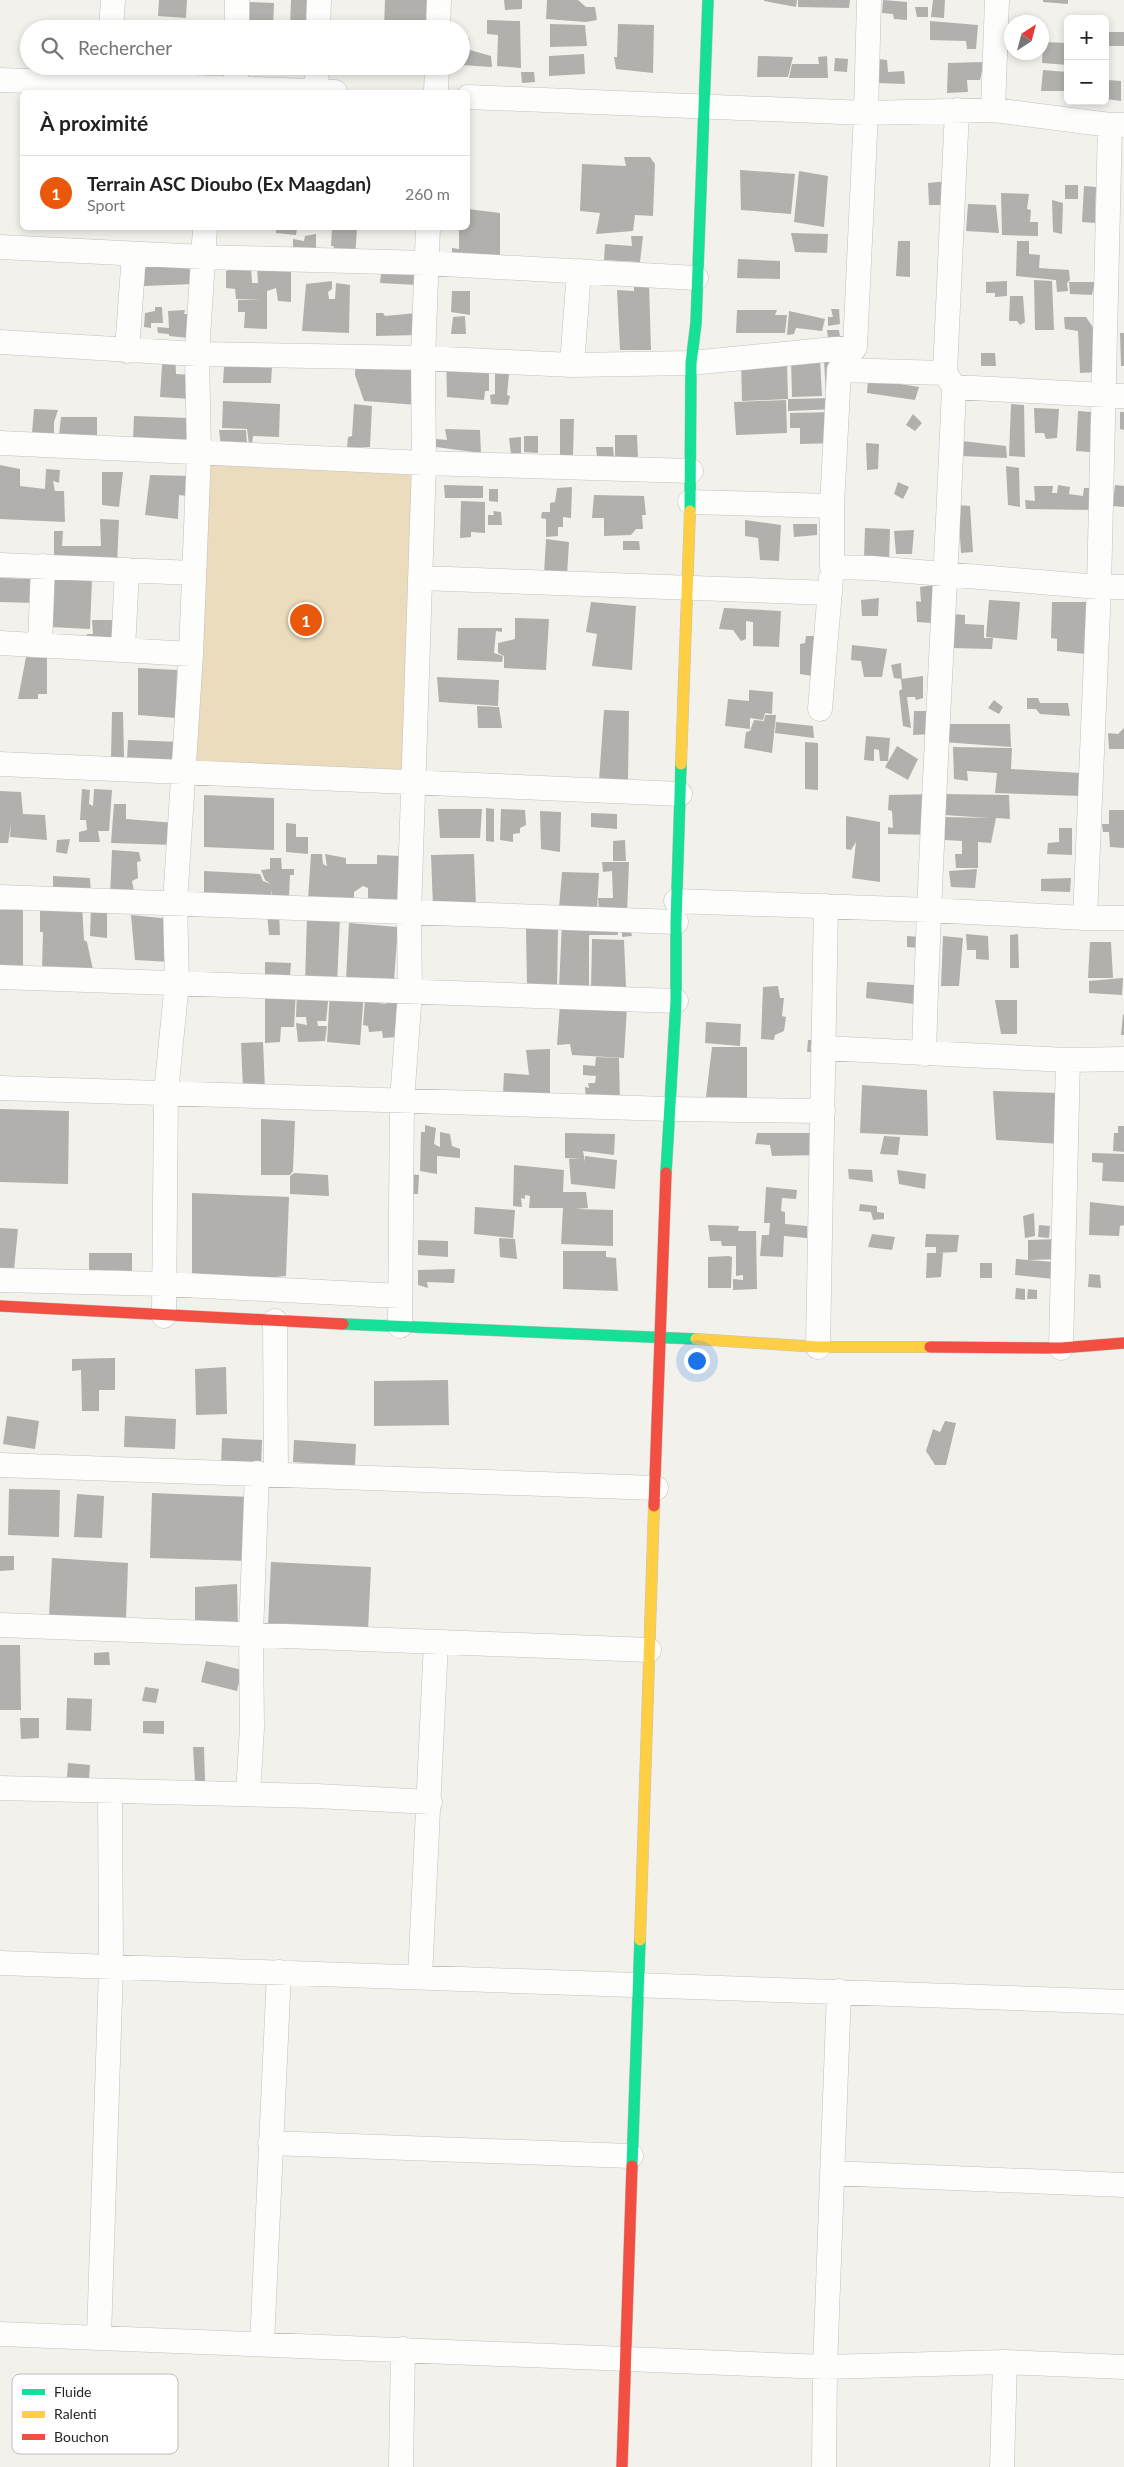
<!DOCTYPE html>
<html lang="fr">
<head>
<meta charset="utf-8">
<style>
  body { margin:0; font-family:Lato,sans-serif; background:#f6f6f6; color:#222 }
  .controls { position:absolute; right:15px; top:15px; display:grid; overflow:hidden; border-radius:8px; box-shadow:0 2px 8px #0003 }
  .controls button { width:45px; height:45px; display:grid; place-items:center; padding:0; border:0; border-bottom:1px solid #e0e0e0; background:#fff; color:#222; font:25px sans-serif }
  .compass { position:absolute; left:1004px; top:15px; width:45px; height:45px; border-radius:50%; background:#fff; box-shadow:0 2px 8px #0003; rotate:36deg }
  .you { position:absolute; left:696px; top:1360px; width:18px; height:18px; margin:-12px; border:4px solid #fff; border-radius:50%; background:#1a73e8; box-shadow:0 0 0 8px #1a73e833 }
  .badge { display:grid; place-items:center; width:32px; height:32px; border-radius:50%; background:#ea580c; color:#fff; font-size:16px; font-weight:700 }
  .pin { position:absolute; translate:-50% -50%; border:2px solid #fff; box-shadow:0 1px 5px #0006 }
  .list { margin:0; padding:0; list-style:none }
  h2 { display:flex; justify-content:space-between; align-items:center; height:65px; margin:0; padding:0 20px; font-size:21px }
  h2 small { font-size:16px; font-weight:400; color:#767676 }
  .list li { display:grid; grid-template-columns:32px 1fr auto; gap:15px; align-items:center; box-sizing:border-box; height:75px; padding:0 20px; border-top:1px solid #e0e0e0 }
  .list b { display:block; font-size:19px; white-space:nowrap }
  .list p { margin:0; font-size:16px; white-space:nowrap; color:#767676 }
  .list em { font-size:16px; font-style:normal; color:#767676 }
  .icon { flex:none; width:28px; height:28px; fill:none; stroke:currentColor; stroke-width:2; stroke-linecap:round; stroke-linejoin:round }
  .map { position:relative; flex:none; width:1124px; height:2467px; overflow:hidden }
  .search { position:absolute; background:#fff; box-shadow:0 2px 8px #0003; left:20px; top:20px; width:450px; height:55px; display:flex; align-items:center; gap:12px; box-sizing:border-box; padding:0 18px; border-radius:28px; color:#767676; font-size:19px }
  .panel { position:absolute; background:#fff; box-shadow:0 2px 8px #0003; left:20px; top:90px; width:450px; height:140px; border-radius:8px }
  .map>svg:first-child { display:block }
  .green { fill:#eadcbc }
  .building { fill:#b1b0ac }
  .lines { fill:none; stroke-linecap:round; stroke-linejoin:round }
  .street-casing { stroke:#c2c0bc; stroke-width:25 }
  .fast-casing { stroke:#c2c0bc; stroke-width:12 }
  .slow-casing { stroke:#c2c0bc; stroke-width:12 }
  .jam-casing { stroke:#c2c0bc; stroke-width:12 }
  .street { stroke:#fdfdfc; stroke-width:24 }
  .fast { stroke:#16e098; stroke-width:11 }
  .slow { stroke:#ffcf43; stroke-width:11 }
  .jam { stroke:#f24e42; stroke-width:11 }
  .key { fill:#fff; stroke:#bebebd; stroke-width:1 }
  .key-label { font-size:14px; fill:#272522 }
</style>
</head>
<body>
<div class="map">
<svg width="1124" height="2467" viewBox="0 0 1124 2467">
  <rect width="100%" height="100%" fill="#f3f1ec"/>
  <path class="green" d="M206,463L416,471L406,778L196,769Z"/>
  <path class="building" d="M159,0H187L186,18L158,16Z
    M291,0H310V29H290Z
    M385,0H433L432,29H384Z
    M504,0H522V9L505,10Z
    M547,0H578L586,7H595L597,20L586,22L546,19Z
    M764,0H797L796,7L764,1Z
    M798,0H850L849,8L798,7Z
    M883,0L907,2V20L894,19L893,14L882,13Z
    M933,0H945L944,18L931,17Z
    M1043,0H1068V4L1043,2Z
    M250,2L274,3L273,29H249Z
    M915,7H928V17H917Z
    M487,20L520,21L521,68L497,66L498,35L487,34Z
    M930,21L978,25L976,49H967L966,41L930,40Z
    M550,24L585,25L587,46L550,47Z
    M618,24L654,25L653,73L616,69L614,57H617Z
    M1107,32H1124V46H1107Z
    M461,38H469L470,50L491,56L492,67L461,65Z
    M1043,42L1068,43V65L1042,63Z
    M584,54L585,74L549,76V56Z
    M758,56L793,57L788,77H757Z
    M827,56L828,78H789L792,64H819L818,57Z
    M835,58L848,59L847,72L834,71Z
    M879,59L887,60L888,72L904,71L905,84L878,83Z
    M984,62L980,80H967L968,92L947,93L948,63Z
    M400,66H430L425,74H401Z
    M1043,70L1067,72V91H1041Z
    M521,72H534L535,82L522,83Z
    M1107,80L1121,81V101L1106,99Z
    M624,157H650L655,164L653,216L635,215L633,231L596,234L600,213L580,211L582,164L626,166Z
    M740,170L795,174L791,214L741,210Z
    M799,171L828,176L824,227L794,222Z
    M949,181V205H929L928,183Z
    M1065,185H1078V199H1065Z
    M1084,186L1096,187L1095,223L1082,222Z
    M1001,193L1029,194L1027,209L1031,210L1030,222H1038V236L1002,235Z
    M1052,200L1063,203L1062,234L1053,232Z
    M968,204L996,205L999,233L966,231Z
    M468,209L500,213V263L452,264V248L459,249V228H468Z
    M276,228H297L296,235L276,233Z
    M332,228L357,229L355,258L332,256L334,246H331Z
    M791,233L828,234L827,253L795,252Z
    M316,234V254L293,255V239L304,241L305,236Z
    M631,236H643L640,262L604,260L605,244L632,246Z
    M898,241H910V277L896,276Z
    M1017,241H1029V254L1040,255L1039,268L1069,270L1070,280L1067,283L1068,291L1057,292L1056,280L1016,276Z
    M738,259L780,261V279L737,278Z
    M145,264L196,268L193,284L144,286Z
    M240,267H251L252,283H258L257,268L291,271V302L278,301L276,288L267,291V329L244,328L245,312H238V300H262L236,299L235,289L226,288V271Z
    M418,272L417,285L380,283L381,274Z
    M1034,280L1052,281L1054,330H1035Z
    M332,281V289L328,292L329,299H335L336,283L350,285L349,333L302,331L306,284Z
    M1007,281V296L995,297V293H986V282Z
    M634,282L649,284L651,350H620L617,290L634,291Z
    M1069,282H1095L1092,295L1070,294Z
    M452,291H470V315L451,312Z
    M1010,296H1023L1025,322L1020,325L1017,321H1009Z
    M155,307H162L163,323H151V328L144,327L145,313L155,311Z
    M831,309H839L840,324L828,326V317H833Z
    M185,310L184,314H198L199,339L169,336V334L158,333L157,327L169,328L168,311Z
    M737,310H777L775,315H787L785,333H736Z
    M789,311L825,319L822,331L796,328L794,334L787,335Z
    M376,313H383L385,316L417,313L418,335L376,336Z
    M465,316L466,334H451L453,317Z
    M1064,317H1086L1094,329L1096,372L1080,373L1078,331L1065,329Z
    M827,330H839L840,337L828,338Z
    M1120,333H1124V366H1121Z
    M225,349L273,351L271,383H223Z
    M163,350L175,351L176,374L192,375L191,399L160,397Z
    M419,351L418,405L364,401L355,375L356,354Z
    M981,353H995L996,366H981Z
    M446,356L489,358V391H485L484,400L447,397Z
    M820,359L822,396L792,397L791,360Z
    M787,361L788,399L742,401L741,362Z
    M824,361H837L838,394H826Z
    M495,372L509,374L507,395L510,396L508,405L491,404L490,395L495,394Z
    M868,379L919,387L915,400L867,393Z
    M836,398L837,409L788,411V399Z
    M786,400L787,433L736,435L734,402Z
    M223,401L280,404L279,437L253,436L252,444H249L247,429L222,428Z
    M354,404L372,406L370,447L347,448L348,437L352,436Z
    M1011,404L1024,405L1025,457L1009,456Z
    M1034,408L1059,409L1057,438L1046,439L1044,433H1035Z
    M34,409L58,410L54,422V436L32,433Z
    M1078,411L1091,412L1090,452L1076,451Z
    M835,412L836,443L800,444V428H790V413Z
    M1120,412H1124V430L1120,429Z
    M913,414L922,423L915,431L906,425Z
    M134,416L189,418L188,445L133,440Z
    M61,417H97V438L59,435Z
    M560,419H574L573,456H560Z
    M445,429L480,430L481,453L436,447V439L447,440Z
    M219,430H246L247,445H221Z
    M615,435H637L638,459L615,457Z
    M524,436H538V453L524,452Z
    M521,437V453L511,454L509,438Z
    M962,441L1006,446L1007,458L961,456Z
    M866,443L879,444L878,469L867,470Z
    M596,447H613L614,457L597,456Z
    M0,465L20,469V486L45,489L46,469L60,470L59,483L53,481L55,491H64L65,522L0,519Z
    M1006,466L1019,468L1020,507L1008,505Z
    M102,472H123L119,507L102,505Z
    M150,475L191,476L187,496L179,495L178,519L145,515Z
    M898,482L909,487L903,499L894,494Z
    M444,485L483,486V498H445Z
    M1058,485L1070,487L1069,494L1083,496L1084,488H1092L1093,510L1026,509L1025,500L1035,501L1034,486H1053L1052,493H1057Z
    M1115,485L1124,486V507L1113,506Z
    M572,487L571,518L563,517V527H558V536L546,537V519L541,518L542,512H550V503L555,502L557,488Z
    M489,489H498V502L489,501Z
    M594,495L644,496L646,515H642L643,529H636L631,535L604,536V518H592Z
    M461,501L485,502V533L471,532V537L460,538Z
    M958,505L970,506L973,552L961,553Z
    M493,511L501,512L502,525H488V515H494Z
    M100,519L119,520L117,565L54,562V531H63L62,546H101Z
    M745,520L781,525L779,561L760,560L758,538L745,536Z
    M793,524H817V535L794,537Z
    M865,528L890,529L889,562L864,558Z
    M914,530L912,554H896L894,531Z
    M546,539L569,542L567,576L544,574Z
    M623,541H639L640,550H623Z
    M0,578L36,579L35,603L0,602Z
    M52,578L92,580L90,629L50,627Z
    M942,584L932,623L917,622L916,601L921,602L920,587Z
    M879,598L878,616H862L861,600Z
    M989,600L1020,602L1017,640L986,637Z
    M591,602L636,606L632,670L592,666L597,634L586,632Z
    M1052,602H1087L1086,654L1057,651V639L1051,638Z
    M724,608L781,611L779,647L753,646V622L746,621V639L741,641L733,630L719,629Z
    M954,614L965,615V624L984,625V638H993L992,649L952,648Z
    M515,618L549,619L546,670L504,668V656L498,653V643L515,639Z
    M92,620H115V647L86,646L87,634H93Z
    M458,628H502V632L496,631L494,653L503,656L502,662L457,660Z
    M806,636H821L819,677L800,674V644L805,643Z
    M852,645L887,649L882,677H864L861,661L851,660Z
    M26,657L47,658V694H38V699H18Z
    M901,663L902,679L894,678L891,665Z
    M138,668L177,670L176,718L138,715Z
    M923,676V698L916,700L915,697H907L911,728L903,726L899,691L902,689L901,679Z
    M437,677L499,680L498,706L439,702Z
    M749,690L773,692L772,714L765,713L766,710L763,720L750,718V729L725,726L728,699L749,701Z
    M1027,698H1038L1040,703H1068L1070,716L1040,714L1036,709H1027Z
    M994,700L1003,707L999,714L988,708Z
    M477,706L499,707L502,728H478Z
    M604,710L629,711L628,780L599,781Z
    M914,711H932L933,734L913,735Z
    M112,712H123L124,758H111Z
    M765,715H776L772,753L744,748L746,732L750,731L754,720L764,721Z
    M776,722L813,726L814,738L775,733Z
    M948,724H1010L1011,747L943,742Z
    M1124,728V749H1109L1108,733L1118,734Z
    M866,736L890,738L888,761H880L879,750L874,749V761L864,760Z
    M128,740L181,742L179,768L127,760Z
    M805,742L818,743V790L805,789Z
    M897,746L918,759L908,780L885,767Z
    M953,747L1012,748L1011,769L1081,773L1082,796L995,793L997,773L967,771L968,781L954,779Z
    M82,789L90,790L89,804L93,806L94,789L112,790L109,831H98L100,842H79V832L87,830L86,820H80Z
    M0,791L21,792L23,814L45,815L47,840L10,837L11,824L8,843H0Z
    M936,794L935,835L888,834V827L893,828L892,811L888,810L889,795Z
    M943,794L1009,795L1010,819L996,818L991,843L978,842V868H956L955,854H962V841L945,840L944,817L990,818L944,815Z
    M204,795L274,798V850L204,847Z
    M114,804H126V819L175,823V845L111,843Z
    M486,808L494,809V842L486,841Z
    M438,809H482L480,838H440Z
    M501,809L525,810L526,825L520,828V833L513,834V842L500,840Z
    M1109,810H1124V848L1110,847L1109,832H1103L1102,824H1109Z
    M540,811L561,812L560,852L541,849Z
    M591,813L617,814V829L591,827Z
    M846,816L880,822V882L852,878L856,842L851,850L846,849Z
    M286,823L296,824V837H308V854L286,852Z
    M1059,828H1072V855L1047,854L1048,843L1059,842Z
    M70,839L67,854L56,852L57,840Z
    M625,840L626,861H613V841Z
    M112,850L139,852L141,861L137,862L138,878L132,881L135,896L110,897Z
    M311,854H322L323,864L327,866L325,854L346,858V864H377V855L401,856V904L368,903V888L363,886L354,892V903L308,900Z
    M474,854L476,906L433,907L431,855Z
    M270,858H281L282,869H294V875H290L289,897H272L271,890V900L204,896V871L260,874L263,881L271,884L265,880L261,870L270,869Z
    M602,862H629L627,913L599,912L598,898H613L612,871L603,872Z
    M977,869L975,888L951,887L949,871Z
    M562,872L599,873L597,909L559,908Z
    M53,876L90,878L91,894L53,891Z
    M1071,878L1070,892L1041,891V879Z
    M40,901L82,904L84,940L87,942L93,970H42L43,932H40Z
    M107,906V938L90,936L91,907Z
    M0,910H23V967L0,965Z
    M267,912H279L280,935H269Z
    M131,915L171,919L170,962L135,960Z
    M307,915L340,917L337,985H305Z
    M562,922L617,925L618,935H589V986L559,988Z
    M349,923L398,927L394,981L346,979Z
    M526,928L558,929L557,988L527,987Z
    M622,929H630L632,936L622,937Z
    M966,934L988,936L989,960L976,959V950H967Z
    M1018,934L1019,968H1010V935Z
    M907,936L919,937V948L907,947Z
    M943,936L963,938L959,986H941Z
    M592,939L624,940L626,987L591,988Z
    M1090,942H1111L1113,978H1088Z
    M265,962L291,963L290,975L265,976Z
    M1123,978L1122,995L1089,993V981Z
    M867,982L915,985L914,1004L866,998Z
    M778,986L780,998H784L782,1016L786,1017L784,1031L775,1035L774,1040L761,1039L763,987Z
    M265,989L296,990L294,1027H281L280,1042L265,1043Z
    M297,990L329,993L326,1021H317L318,1026H327L325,1041L298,1042L296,1023L307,1025L306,1017H296Z
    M330,991L364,992L360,1045L327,1042Z
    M383,995L398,996L397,1037L383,1038L382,1031L369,1032L368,1026L363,1025L365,1000L378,999L379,1003L386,1004Z
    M995,1000H1017V1034H1001Z
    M560,1004L627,1006L624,1058L572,1055L570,1044L557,1045Z
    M1123,1014L1124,1015V1035H1121Z
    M706,1022L741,1024L740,1046L705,1043Z
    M821,1039L820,1052H807L808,1040Z
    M263,1042L265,1090H243L241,1043Z
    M712,1047H747V1098L706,1097Z
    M550,1049V1097L503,1094L504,1073L529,1075L526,1050Z
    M596,1057L619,1058L620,1105L586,1102L585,1087L589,1088L588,1083H595L596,1076L611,1077L583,1075V1065L595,1066Z
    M862,1085L927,1090L928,1136L860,1133Z
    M993,1091L1061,1093V1144L996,1140Z
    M0,1109L69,1111L68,1184L0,1182Z
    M261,1119L295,1121L293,1171L290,1175H261Z
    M425,1125L436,1128L434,1144L440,1147V1132L450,1134L452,1146L460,1149V1158L437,1156V1174L420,1171L421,1132H425Z
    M1118,1126H1124V1152L1113,1151L1114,1133H1118Z
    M565,1133L615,1134L614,1155L583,1151L585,1162V1156L617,1160L615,1189L571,1184L569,1159H581L565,1158Z
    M757,1133H821L820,1155L772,1156L770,1145L755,1144Z
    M884,1136L900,1137L898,1155L880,1154Z
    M1092,1153L1124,1154V1182L1102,1181L1103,1163L1092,1162Z
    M514,1165L564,1170L563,1192H586L588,1208L575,1209L613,1210V1246L561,1244L563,1208H529L530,1196L525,1195V1199L521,1198L522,1207L513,1206Z
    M848,1169L872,1170L873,1182L849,1179Z
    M897,1170L926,1174L925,1189L899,1184Z
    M294,1173L328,1175L329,1196L290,1194V1176Z
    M408,1174L419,1175L418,1194H409Z
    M766,1187L797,1190L796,1199L782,1198L781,1211L785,1212V1224L807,1226V1238L784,1236L783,1257L760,1256L762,1235H769L770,1223H764Z
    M192,1193L289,1197L286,1276L239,1280L192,1278Z
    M1090,1202L1124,1206V1225L1120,1226L1119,1236L1089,1235Z
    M860,1204L877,1206V1212L884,1213V1219L873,1220L871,1212L859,1211Z
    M475,1207L515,1210L513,1238L474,1234Z
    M1034,1213L1035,1236L1025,1238L1023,1216Z
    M708,1225L739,1226L738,1231H756L757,1289L733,1290V1279L743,1280V1275L736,1276V1246H722L721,1241H710Z
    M1039,1225L1050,1226L1049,1238L1038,1237Z
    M0,1228L18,1229L14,1270L0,1269Z
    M872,1234L895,1237L892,1250L868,1247Z
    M926,1234L959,1235L957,1252L936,1253V1247H925Z
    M499,1238L515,1239L517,1259L500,1257Z
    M1059,1239L1060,1259L1028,1260V1240Z
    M418,1240L448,1241V1257L418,1255Z
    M563,1251H606V1257L616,1258L618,1291L563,1289Z
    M89,1253H132V1271L89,1270Z
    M927,1253H943L941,1277L926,1278Z
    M729,1256L732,1257L731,1288H708V1257Z
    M1016,1259L1054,1262L1053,1279L1015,1275Z
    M980,1263H992V1278H980Z
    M455,1269L454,1283L427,1282L428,1288L418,1285V1270Z
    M1089,1274L1100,1275L1101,1288L1088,1287Z
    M1016,1288L1025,1289V1300L1015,1299Z
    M1028,1289L1037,1290V1299H1027Z
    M115,1358V1390H99V1411H82L81,1370L72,1371V1359Z
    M226,1367L227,1414L196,1415L195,1369Z
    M448,1380L449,1425L374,1426V1381Z
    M7,1416L39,1421L35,1449L3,1444Z
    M125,1416L176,1419L175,1449L124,1447Z
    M945,1421L956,1423L946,1465H935L926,1451L933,1429L940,1432Z
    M222,1438L262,1440L261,1468L221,1466Z
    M294,1440L356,1444L355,1466L293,1462Z
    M9,1489L60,1490L59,1537L8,1535Z
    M152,1493L251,1497L249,1561L150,1558Z
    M77,1494L104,1496L102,1538L74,1537Z
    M0,1556H14V1570L0,1571Z
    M52,1558L128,1563L126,1620L49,1616Z
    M271,1562L371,1567L368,1631L268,1626Z
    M237,1584L238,1625H195V1587Z
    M0,1645H20L21,1710H0Z
    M109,1652L110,1665H94V1653Z
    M206,1661L242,1670L237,1691L201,1682Z
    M145,1687L159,1689L156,1703L142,1701Z
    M67,1698L92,1699L91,1731L66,1730Z
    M20,1718H39V1738L21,1739Z
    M143,1721H164V1734L143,1733Z
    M193,1747H204L205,1781L195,1782Z
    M68,1763L90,1765L89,1779L67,1777Z"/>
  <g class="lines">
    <g class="street-casing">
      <path id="street" d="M869,0L866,113L855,347L839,370L832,506V567L872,568L1099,587H1124
        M111,29L113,0
        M237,29V0
        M318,29L319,0
        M438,29L439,0
        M0,80L335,92
        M236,89V66
        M316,92L317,66
        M436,92L437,66
        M468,97L866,113L993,110L1110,125H1124
        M993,110L997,0
        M0,247L203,257L426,263L696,278
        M0,342L197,354L423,358L572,365L691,363L855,347
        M127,351L134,254
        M572,365L579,271
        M839,370L945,373L954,387C945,609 930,832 924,1054
        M945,373L957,110
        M954,387L1124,396
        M0,443L424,463L691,471
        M690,502L832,506
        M0,565L194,573
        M420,578L830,593
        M0,643L191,654
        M40,645L43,566
        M123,650L127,570
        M820,709L831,578
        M0,764L680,794
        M0,897L676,922
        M676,901L928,910L1085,918H1124
        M1085,918L1099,587L1110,125
        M0,977L676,1001
        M823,1048L1068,1060L1124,1059
        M0,1088L669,1109L823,1111
        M0,1280L165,1284L400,1296
        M164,1316L166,1093L177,982L175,903L191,654L199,452L197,354L205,228
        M275,1321L276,1473
        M400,1326L402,1101L410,992L409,913L424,463L423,358L428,228
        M818,1347L826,906
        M1061,1348L1068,1060
        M0,1465L656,1488
        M0,1625L649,1650
        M0,1788L316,1796L430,1802
        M248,1794L252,1728L251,1634L257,1473
        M0,1963L1124,2002
        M420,1977L436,1642
        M270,2143L631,2156
        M832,2173L1124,2185
        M0,2334L825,2367L1005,2362L1124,2367
        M99,2337L111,1968L110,1792
        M262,2344L279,1972
        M401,2467L403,2349
        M824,2467L825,2367L839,1991
        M1002,2467L1005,2362"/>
    </g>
    <g class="fast-casing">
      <path id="fast" d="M690,511L691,363L696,323L708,0
        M666,1173L676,1001V922L681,764
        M343,1324L696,1339
        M632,2166L640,1940"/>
    </g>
    <g class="slow-casing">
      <path id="slow" d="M681,764L690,511
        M696,1339L818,1347H930
        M640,1940L654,1506"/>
    </g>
    <g class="jam-casing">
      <path id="jam" d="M0,1306L343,1324
        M930,1347L1061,1348L1124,1343
        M654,1506L666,1173
        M622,2467L632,2166"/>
    </g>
    <use href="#street" class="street"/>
    <use href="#fast" class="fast"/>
    <use href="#slow" class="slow"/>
    <use href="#jam" class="jam"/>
  </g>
  <rect x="12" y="2374" width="166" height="80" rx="8" class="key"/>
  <rect x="22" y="2389" width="23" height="6" fill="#16e098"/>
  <rect x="22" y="2411" width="23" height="7" fill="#ffcf43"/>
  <rect x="22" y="2434" width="23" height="6" fill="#f24e42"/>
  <g class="key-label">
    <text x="54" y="2397">Fluide</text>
    <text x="54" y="2419">Ralenti</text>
    <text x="54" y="2442">Bouchon</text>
  </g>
</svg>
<div class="controls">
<button>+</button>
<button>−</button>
</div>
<svg class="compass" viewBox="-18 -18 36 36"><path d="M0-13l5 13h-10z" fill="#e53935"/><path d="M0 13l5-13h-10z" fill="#767676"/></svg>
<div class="you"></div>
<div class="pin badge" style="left:306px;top:620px">1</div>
<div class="search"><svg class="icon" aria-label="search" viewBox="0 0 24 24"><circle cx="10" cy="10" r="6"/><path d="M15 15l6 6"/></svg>Rechercher</div>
<section class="panel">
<h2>À proximité<small></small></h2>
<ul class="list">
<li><span class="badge">1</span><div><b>Terrain ASC Dioubo (Ex Maagdan)</b><p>Sport</p></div><em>260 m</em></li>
</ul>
</section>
</div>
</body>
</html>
